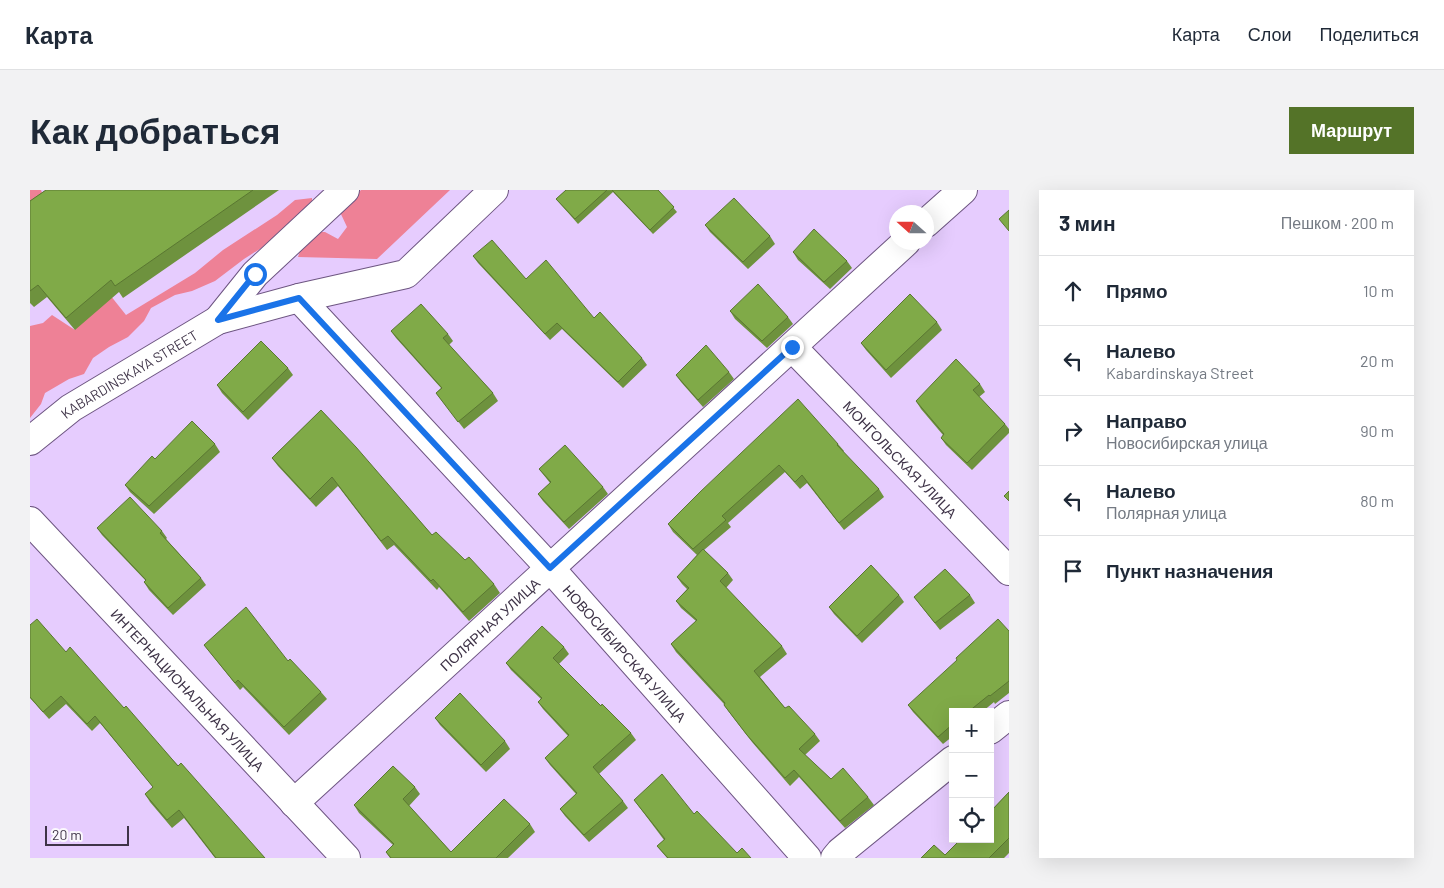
<!DOCTYPE html>
<html lang="ru">
<head>
<meta charset="utf-8">
<style>
  body { margin:0; font-family:Barlow,sans-serif; background:#f2f2f3; color:#1f2937 }
  .controls { position:absolute; right:15px; bottom:15px; display:grid; overflow:hidden; border-radius:0px; box-shadow:0 5px 20px #0002 }
  .controls button { width:45px; height:45px; display:grid; place-items:center; padding:0; border:0; border-bottom:1px solid #e0e1e3; background:#fff; color:#1f2937; font:25px sans-serif }
  .compass { position:absolute; left:859px; top:15px; width:45px; height:45px; border-radius:50%; background:#fff; box-shadow:0 5px 20px #0002; rotate:291deg }
  .scale { position:absolute; left:15px; bottom:12px; width:84px; box-sizing:border-box; padding-left:5px; border:2px solid #3f3448; border-top:0; font-size:14px; line-height:18px; white-space:nowrap; color:#3f3448; -webkit-text-stroke:4px #fbf8fd; paint-order:stroke }
  .stop { position:absolute; width:15px; height:15px; margin:-11px; border:4px solid #1a73e8; border-radius:50%; background:#fff }
  .stop.end { background:#1a73e8; border-color:#fff; box-shadow:0 1px 5px #0008 }
  .list { margin:0; padding:0; list-style:none }
  h2 { display:flex; justify-content:space-between; align-items:center; height:65px; margin:0; padding:0 20px; font-size:21px }
  h2 small { font-size:16px; font-weight:400; color:#747a83 }
  .list li { display:grid; grid-template-columns:32px 1fr auto; gap:15px; align-items:center; box-sizing:border-box; height:70px; padding:0 20px; border-top:1px solid #e0e1e3 }
  .list b { display:block; font-size:19px; white-space:nowrap }
  .list p { margin:0; font-size:16px; white-space:nowrap; color:#747a83 }
  .list em { font-size:16px; font-style:normal; color:#747a83 }
  .icon { flex:none; width:28px; height:28px; fill:none; stroke:currentColor; stroke-width:2; stroke-linecap:round; stroke-linejoin:round }
  .map { position:relative; flex:none; width:979px; height:668px; overflow:hidden; border-radius:0px }
  header { display:flex; align-items:center; gap:30px; box-sizing:border-box; height:70px; padding:0 25px; background:#fff; border-bottom:1px solid #e0e1e3 }
  header strong { font-size:24px }
  nav { display:flex; gap:28px; margin-inline-start:auto; font-size:18px }
  .intro { display:flex; align-items:center; justify-content:space-between; box-sizing:border-box; height:120px; padding:0 30px }
  h1 { margin:0; font-size:35px }
  .button { padding:12px 22px; border-radius:0px; background:#547328; color:#fff; font-size:18px; font-weight:700 }
  main { display:flex; gap:30px; padding:0 30px }
  aside { flex:1; background:#fff; border-radius:0px; box-shadow:0 5px 20px #0002 }
  .map>svg:first-child { display:block }
  .forest { fill:#ee8196 }
  .lines { fill:none; stroke-linecap:round; stroke-linejoin:round }
  .minor-casing { stroke:#6d5581; stroke-width:30 }
  .minor { stroke:#fff; stroke-width:28 }
  .wall { fill:#6e923e }
  .building { fill:#80aa48; stroke:#5a7732 }
  .route { stroke:#1a73e8; stroke-width:6 }
  .labels { text-anchor:middle; dominant-baseline:central; stroke-width:4; stroke-linejoin:round; paint-order:stroke }
  .street-label { font-size:14px; fill:#3f3448; stroke:#fbf8fd }
</style>
</head>
<body>
<header>
<strong>Карта</strong>
<nav><a>Карта</a><a>Слои</a><a>Поделиться</a></nav>
</header>
<div class="intro"><h1>Как добраться</h1><a class="button">Маршрут</a></div>
<main>
<div class="map">
<svg width="979" height="668" viewBox="0 0 979 668">
  <rect width="100%" height="100%" fill="#e6ccfe"/>
  <path class="forest" d="M0,0H11L14,8L57,76L96,125L165,83L193,60L247,25L265,10L282,8V19L258,41L214,69L185,91L162,101L145,105L121,118L114,131L98,147L79,157L63,168L54,184L39,189L15,203L11,214L0,228V136L13,133L22,125L45,140L0,19Z
    M331,0H420L347,69L268,67L273,52L284,42H295L308,49L317,37L310,22Z"/>
  <g class="lines">
    <g class="minor-casing">
      <g id="minor">
        <path d="M896,33L933,0"/>
        <path id="s1" d="M269,108L520,378L777,668"/>
        <path d="M188,130L225,84L315,0"/>
        <path id="s2" d="M762,157L979,381"/>
        <path id="s3" d="M0,251L41,218L188,130L269,108L376,84L464,0"/>
        <path id="s4" d="M0,331L316,668"/>
        <path d="M960,540L979,525"/>
        <path id="s5" d="M264,613L876,52"/>
        <path d="M805,668L810,662L923,570"/>
      </g>
    </g>
    <use href="#minor" class="minor"/>
  </g>
  <path class="wall" d="M16,0H249L93,108L89,102L45,140L17,107L4,117L0,113V11Z
    M536,0H628L647,22L623,44L583,2L548,34L526,9Z
    M675,35L740,46L745,54L718,79L680,42Z
    M763,62L817,71L822,78L800,99L768,70Z
    M443,66L496,89L564,128L612,168L617,175L593,198L532,139L520,150L448,73Z
    M700,121L758,127L763,134L737,158L705,129Z
    M907,132L912,140L861,188L836,160L831,153Z
    M361,141L418,144L423,151L419,155L463,203L468,211L434,239L406,203L411,198L366,148Z
    M258,178L263,185L218,230L192,203L187,195Z
    M699,182L704,189L673,217L651,192L646,185Z
    M950,194L955,202L949,207L975,234L979,239V243L942,280L916,255L911,248L913,245L891,219L886,211Z
    M291,220L402,345L435,370L464,394L470,403L439,431L409,397L407,400L364,355L357,360L308,296L286,317L248,276L242,268Z
    M185,254L190,262L124,324L100,302L95,295Z
    M808,254L814,261L813,262L849,299L854,307L814,340L777,293L770,299L755,282L698,333L701,337L674,360L698,383L703,390L696,398L752,456L757,464L730,487L755,518L785,544L790,551L775,565L801,589L838,607L844,615L815,638L769,587L760,596L722,552L699,522L694,515V514L646,462L641,454L666,431L651,418L646,411L657,399L652,394L647,387L667,365L643,342L638,334L670,302Z
    M509,279L573,297L578,304L539,339L513,311L508,304L520,293Z
    M67,338L132,341L137,348L136,349L171,388L176,395L143,425L119,400L114,392L116,391L72,345Z
    M869,405L874,412L832,453L804,424L799,417Z
    M940,405L945,413L910,440L884,407Z
    M0,435L36,462L94,518L235,668H185L154,628L142,638L120,612L115,604L123,597L70,533L62,541L36,514L19,529L0,508Z
    M979,441V503L965,514L964,512L952,522H923V546L913,554L883,522L878,515Z
    M174,455L258,471L291,502L297,509L259,545L213,497L210,500Z
    M534,457L539,464L529,474L571,516L601,543L606,550L569,584L593,611L598,618L559,652L535,626L530,619L546,604L520,575L515,568L538,546L513,519L508,512L511,509L481,480L476,473Z
    M405,528L475,551L480,559L456,582L410,535Z
    M385,597L390,604L379,616L421,662L500,634L505,642L478,668H360L356,662L363,655L329,623L324,615Z
    M979,602V663L974,668H891L915,665L961,621Z
    M604,610L664,624L707,663L721,668H637L627,656L634,650Z"/>
  <path class="building" d="M16,0H223L85,96L81,90L36,128L8,95L0,101V11Z
    M536,0H577L545,29L526,9Z
    M582,0H628L644,17L620,40Z
    M704,8L740,46L713,72L675,35Z
    M979,20V41L969,29Z
    M784,39L817,71L794,92L763,62Z
    M462,50L496,89L516,70L564,128L570,122L612,168L588,192L527,133L515,144L443,66Z
    M728,94L758,127L732,151L700,121Z
    M880,104L907,132L856,180L831,153Z
    M391,114L418,144L413,148L463,203L428,232L406,203L412,198L361,141Z
    M231,151L258,178L213,222L187,195Z
    M676,155L699,182L668,210L646,185Z
    M926,169L950,194L943,200L975,234L937,273L911,248L914,244L886,211Z
    M768,209L808,254L807,255L849,299L809,333L772,285L765,292L749,275L692,326L696,330L663,359L638,334L670,302Z
    M291,220L326,257L402,345L406,342L435,370L439,367L464,394L433,422L403,389L401,391L358,346L351,351L302,287L280,309L242,268Z
    M162,231L185,254L119,316L95,295L122,266L125,269Z
    M535,255L573,297L534,332L508,304L521,292L509,279Z
    M979,301V311L974,306Z
    M100,307L132,341L130,343L171,388L138,418L114,392L116,390L67,338Z
    M673,359L698,383L690,391L752,456L724,481L755,518L759,516L785,544L769,559L801,589L813,578L838,607L810,631L764,580L755,588L717,545L694,515L695,513L641,454L667,430L646,411L659,398L647,387Z
    M841,375L869,405L827,446L799,417Z
    M915,379L940,405L905,433L884,407Z
    M216,417L258,471L260,469L291,502L254,537L208,490L205,493L174,455Z
    M7,429L36,462L40,457L94,518L96,516L148,576L151,573L235,668H186L149,620L137,630L115,604L123,597L65,526L57,534L31,506L13,522L0,507V435Z
    M968,429L979,441V491L960,506L959,505L938,522H923V534L908,547L878,515L927,470L926,468Z
    M512,436L534,457L523,468L571,516L572,514L601,543L563,577L593,611L554,645L530,619L547,603L515,568L539,545L508,512L512,508L476,473Z
    M430,503L475,551L451,575L405,528Z
    M363,576L385,597L373,609L421,662L474,609L500,634L466,668H361L356,662L364,654L324,615Z
    M632,584L664,624L667,621L707,663L712,658L721,668H638L627,656L635,649L604,610Z
    M979,602V648L959,668H891L904,655L915,665L931,649H960V620L961,621Z"/>
  <g class="lines">
    <path class="route" d="M225,84L188,130L269,108L520,378L762,157"/>
  </g>
  <g class="labels">
    <g class="street-label">
      <text stroke="none"><textPath href="#s3" startOffset="120">KABARDINSKAYA STREET</textPath></text>
      <text stroke="none"><textPath href="#s2" startOffset="156">МОНГОЛЬСКАЯ УЛИЦА</textPath></text>
      <text stroke="none"><textPath href="#s5" startOffset="265">ПОЛЯРНАЯ УЛИЦА</textPath></text>
      <text stroke="none"><textPath href="#s1" startOffset="482">НОВОСИБИРСКАЯ УЛИЦА</textPath></text>
      <text stroke="none"><textPath href="#s4" startOffset="231">ИНТЕРНАЦИОНАЛЬНАЯ УЛИЦА</textPath></text>
    </g>
  </g>
</svg>
<div class="controls">
<button>+</button>
<button>−</button>
<button><svg class="icon" aria-label="locate" viewBox="0 0 24 24"><circle cx="12" cy="12" r="6"/><path d="M12 2v4M12 18v4M2 12h4M18 12h4"/></svg></button>
</div>
<svg class="compass" viewBox="-18 -18 36 36"><path d="M0-13l5 13h-10z" fill="#e53935"/><path d="M0 13l5-13h-10z" fill="#747a83"/></svg>
<div class="scale">20 m</div>
<div class="stop" style="left:225px;top:84px"></div>
<div class="stop end" style="left:762px;top:157px"></div>
</div>
<aside>
<h2>3 мин<small>Пешком · 200 m</small></h2>
<ul class="list">
<li><svg class="icon" aria-label="ahead" viewBox="0 0 24 24"><path d="M12 20V5M6 11l6-6 6 6"/></svg><div><b>Прямо</b></div><em>10 m</em></li>
<li><svg class="icon" aria-label="left" viewBox="0 0 24 24"><path d="M17 20v-9H6M10 6l-5 5 5 5"/></svg><div><b>Налево</b><p>Kabardinskaya Street</p></div><em>20 m</em></li>
<li><svg class="icon" aria-label="right" viewBox="0 0 24 24"><path d="M7 20v-9h11M14 6l5 5-5 5"/></svg><div><b>Направо</b><p>Новосибирская улица</p></div><em>90 m</em></li>
<li><svg class="icon" aria-label="left" viewBox="0 0 24 24"><path d="M17 20v-9H6M10 6l-5 5 5 5"/></svg><div><b>Налево</b><p>Полярная улица</p></div><em>80 m</em></li>
<li><svg class="icon" aria-label="arrive" viewBox="0 0 24 24"><path d="M6 21V4h12l-3 4 3 4H6"/></svg><div><b>Пункт назначения</b></div></li>
</ul>
</aside>
</main>
</body>
</html>
